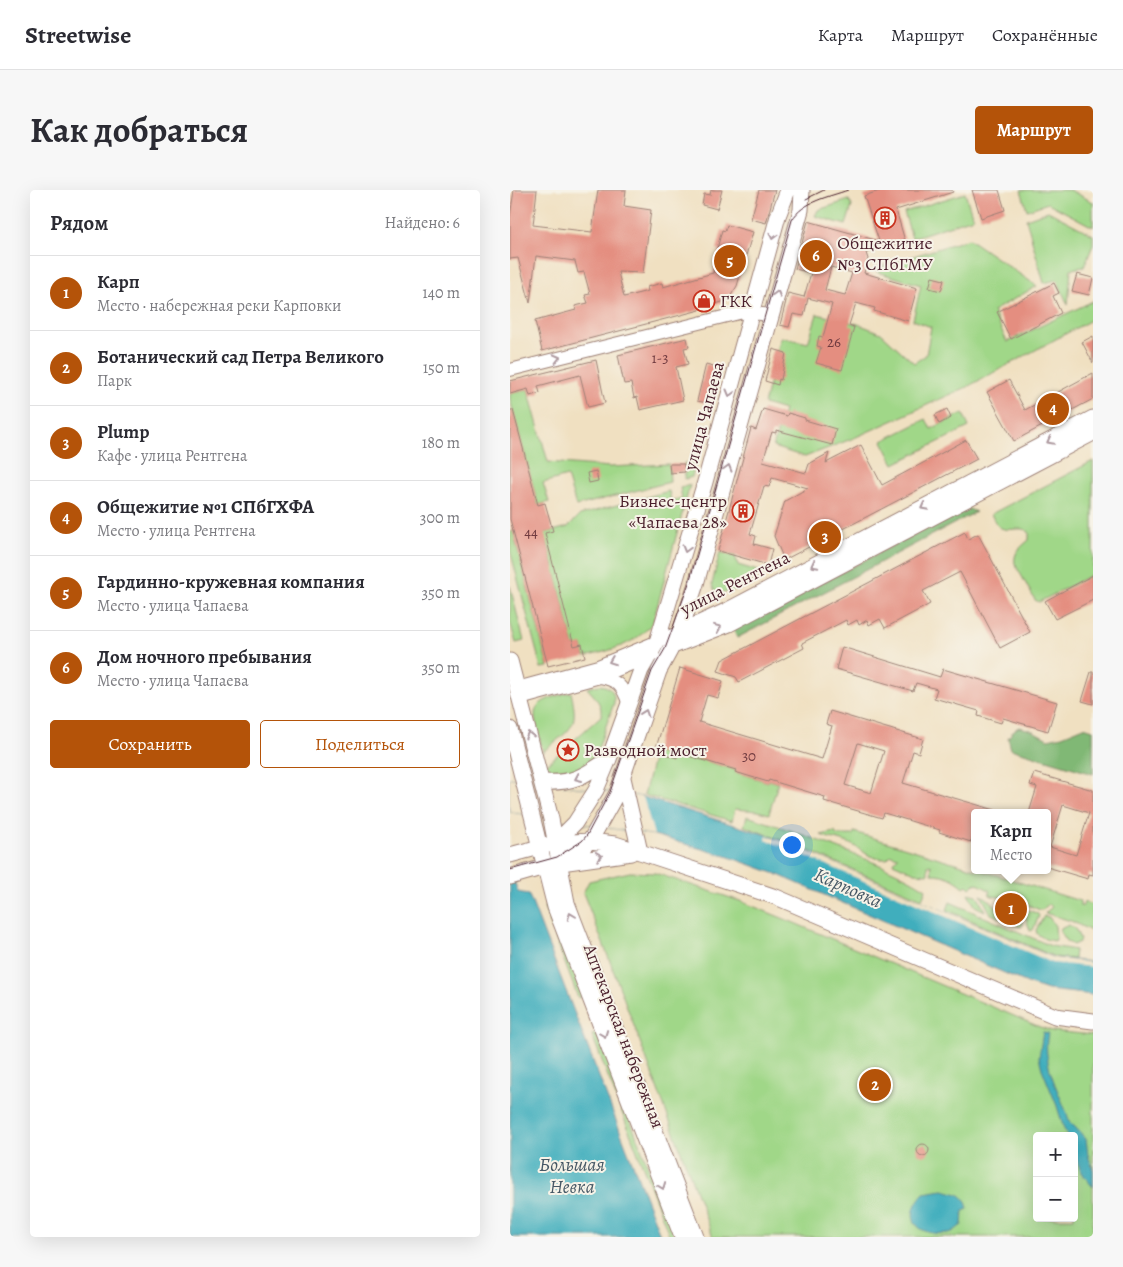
<!DOCTYPE html>
<html lang="ru">
<head>
<meta charset="utf-8">
<style>
  body { margin:0; font-family:Alegreya,serif; background:#f7f7f7; color:#2b2b33 }
  .controls { position:absolute; right:15px; bottom:15px; display:grid; overflow:hidden; border-radius:5px; box-shadow:0 5px 20px #0002 }
  .controls button { width:45px; height:45px; display:grid; place-items:center; padding:0; border:0; border-bottom:1px solid #e1e1e2; background:#fff; color:#2b2b33; font:25px sans-serif }
  .you { position:absolute; left:281px; top:654px; width:18px; height:18px; margin:-12px; border:4px solid #fff; border-radius:50%; background:#1a73e8; box-shadow:0 0 0 8px #1a73e833 }
  .badge { display:grid; place-items:center; width:32px; height:32px; border-radius:50%; background:#b45309; color:#fff; font-size:16px; font-weight:700 }
  .pin { position:absolute; translate:-50% -50%; border:2px solid #fff; box-shadow:0 1px 5px #0006 }
  .popup { position:absolute; left:461px; top:619px; width:80px; height:65px; box-sizing:border-box; display:grid; place-content:center; border-radius:5px; background:#fff; filter:drop-shadow(0 1px 4px #0005); font-size:16px; white-space:nowrap; color:#7c7c81 }
  .popup b { font-size:19px; color:#2b2b33 }
  .popup::after { content:''; position:absolute; left:50%; top:100%; margin-left:-10px; border:10px solid transparent; border-top-color:#fff }
  .list { margin:0; padding:0; list-style:none }
  h2 { display:flex; justify-content:space-between; align-items:center; height:65px; margin:0; padding:0 20px; font-size:21px }
  h2 small { font-size:16px; font-weight:400; color:#7c7c81 }
  .list li { display:grid; grid-template-columns:32px 1fr auto; gap:15px; align-items:center; box-sizing:border-box; height:75px; padding:0 20px; border-top:1px solid #e1e1e2 }
  .list b { display:block; font-size:19px; white-space:nowrap }
  .list p { margin:0; font-size:16px; white-space:nowrap; color:#7c7c81 }
  .list em { font-size:16px; font-style:normal; color:#7c7c81 }
  .actions { display:flex; gap:10px; padding:15px 20px }
  .actions a { flex:1; padding:11px 0; border:1px solid #b45309; border-radius:5px; text-align:center; font-size:18px; color:#b45309 }
  .actions .main { background:#b45309; color:#fff }
  .map { position:relative; flex:none; width:583px; height:1047px; overflow:hidden; border-radius:5px }
  header { display:flex; align-items:center; gap:30px; box-sizing:border-box; height:70px; padding:0 25px; background:#fff; border-bottom:1px solid #e1e1e2 }
  header strong { font-size:24px }
  nav { display:flex; gap:28px; margin-inline-start:auto; font-size:18px }
  .intro { display:flex; align-items:center; justify-content:space-between; box-sizing:border-box; height:120px; padding:0 30px }
  h1 { margin:0; font-size:35px }
  .button { padding:12px 22px; border-radius:5px; background:#b45309; color:#fff; font-size:18px; font-weight:700 }
  main { display:flex; gap:30px; padding:0 30px }
  aside { flex:1; background:#fff; border-radius:5px; box-shadow:0 5px 20px #0002 }
  .map>svg:first-child { display:block }
  .green { fill:#a0d788; stroke:#757b5a; fill-rule:evenodd }
  .forest { fill:#80b874; stroke:#656c50 }
  .water { fill:#40aebd; stroke:#456674 }
  .pier { fill:#f0e0c1 }
  .building { fill:#e48e80; fill-rule:evenodd }
  .lines { fill:none; stroke-linecap:round; stroke-linejoin:round }
  .minor-casing { stroke:#9d8076; stroke-width:14 }
  .tertiary-casing { stroke:#9d8076; stroke-width:17 }
  .minor { stroke:#fff; stroke-width:12 }
  .tertiary { stroke:#fff; stroke-width:15 }
  .tram { stroke:#4a1f2b; stroke-width:1 }
  .oneway { stroke:#ae9aa0 }
  .labels { text-anchor:middle; dominant-baseline:central; stroke-width:4; stroke-linejoin:round; paint-order:stroke }
  .number-label { font-size:15px; fill:#703b40 }
  .poi-label { font-size:18px; fill:#4a1f2b; stroke:#f7f3e8; text-anchor:start }
  .street-label { font-size:18px; fill:#4a1f2b; stroke:#f7f3e8 }
  .water-label { font-size:19px; font-style:italic; fill:#465865; stroke:#f7f3e8 }
</style>
</head>
<body>
<header>
<strong>Streetwise</strong>
<nav><a>Карта</a><a>Маршрут</a><a>Сохранённые</a></nav>
</header>
<div class="intro"><h1>Как добраться</h1><a class="button">Маршрут</a></div>
<main>
<aside>
<h2>Рядом<small>Найдено: 6</small></h2>
<ul class="list">
<li><span class="badge">1</span><div><b>Карп</b><p>Место · набережная реки Карповки</p></div><em>140 m</em></li>
<li><span class="badge">2</span><div><b>Ботанический сад Петра Великого</b><p>Парк</p></div><em>150 m</em></li>
<li><span class="badge">3</span><div><b>Plump</b><p>Кафе · улица Рентгена</p></div><em>180 m</em></li>
<li><span class="badge">4</span><div><b>Общежитие №1 СПбГХФА</b><p>Место · улица Рентгена</p></div><em>300 m</em></li>
<li><span class="badge">5</span><div><b>Гардинно-кружевная компания</b><p>Место · улица Чапаева</p></div><em>350 m</em></li>
<li><span class="badge">6</span><div><b>Дом ночного пребывания</b><p>Место · улица Чапаева</p></div><em>350 m</em></li>
</ul>
<div class="actions"><a class="main">Сохранить</a><a>Поделиться</a></div>
</aside>
<div class="map">
<svg width="583" height="1047" viewBox="0 0 583 1047">
  <rect width="100%" height="100%" fill="#f7f3e8"/>
  <filter id="ink" filterUnits="userSpaceOnUse"><feTurbulence type="fractalNoise" baseFrequency=".02" numOctaves="2"/><feDisplacementMap in="SourceGraphic" scale="10" xChannelSelector="R" yChannelSelector="G"/><feConvolveMatrix kernelMatrix="1 2 1 2 8 2 1 2 1" color-interpolation-filters="sRGB"/></filter>
  <filter id="wash" filterUnits="userSpaceOnUse"><feTurbulence type="fractalNoise" baseFrequency=".0096" numOctaves="4" result="noise"/><feDisplacementMap in="SourceGraphic" scale="20" xChannelSelector="R" yChannelSelector="G"/><feGaussianBlur stdDeviation="1.12" result="paint"/><feColorMatrix in="noise" values="0 0 0 0 0 0 0 0 0 0 0 0 0 0 0 0 0 1.4 0 .05"/><feComposite in="paint" operator="in"/></filter>
  <g filter="url(#wash)">
    <rect width="100%" height="100%" fill="#f0e0c1"/>
    <path class="green" d="M511,0H560L583,12V37L538,13L517,20Z
      M455,3L463,28L402,48L394,22Z
      M339,10L342,16L336,35L305,26L308,20Z
      M538,21L583,45V55L574,77L561,79L558,115L547,90L534,93L516,29Z
      M459,49L527,96L483,121L497,152L583,111V129L457,197L344,248L295,267L263,257L274,220L254,214L271,147L298,153L307,124L348,134L371,143L404,173L416,165L421,137L403,130L411,95L367,82L368,77Z
      M18,199L38,272L100,277L159,274L160,292L66,316L57,286L33,293L39,312L28,315L0,209V204Z
      M453,223L459,237L384,274L372,251L416,229L421,239Z
      M583,271V384L529,412L525,410L505,374C503,362 511,357 519,350V342C510,334 496,345 487,335C485,332 483,328 481,324Z
      M174,273H186L182,287L175,289Z
      M180,295L143,432C126,455 101,460 75,467L72,455L64,456L35,343L58,337L70,325L159,301L161,311L172,308L170,298Z
      M3,341L38,477L31,478L0,360V342Z
      M210,362L225,366L228,375L255,383C244,389 206,417 202,394Z
      M0,396L14,451L6,453L0,432Z
      M89,495C101,496 105,502 104,513L85,567C76,583 60,583 43,587L39,583L36,575L91,526C93,514 84,506 77,498Z
      M61,502C70,540 60,538 33,562C23,519 14,514 61,502Z
      M145,561L167,568L168,563L226,580L225,582L258,592L259,590L268,593L259,624L248,621L225,619L222,631L134,605Z
      M237,626C273,637 308,650 343,664C368,674 393,684 416,699L412,709L282,654L234,636Z
      M325,642L326,645H343L344,642L465,679V680H470L570,711V716H573L574,712L583,715V742L561,731L535,723L542,717L539,714L532,720H530L504,709L482,706L480,705L479,700L466,693L460,698L457,695L454,697C445,689 435,684 422,684L421,675L418,676V684L405,683L383,673L388,667L381,665L377,669C358,670 353,659 338,653C329,649 319,649 311,645Z
      M120,682L145,683L230,711L282,732L530,837L542,841L583,845V1047H203L96,761L73,703L79,691ZM527,946H564V1028H527Z
      M458,703L467,705L475,721L465,716Z
      M471,705C480,709 486,716 492,724L491,728L481,724Z
      M440,712L541,756L565,760L564,769L545,767L437,720Z
      M38,716L73,806L68,808L34,717Z
      M493,718L499,722L510,723L513,734L511,737C503,736 498,727 492,721Z
      M516,720L527,723L529,726L523,740L520,741L515,725Z
      M534,726L539,727L545,736L546,750L544,751L535,749L527,744L526,740Z
      M559,735L566,740L570,749L569,752L563,755L556,751L550,742V739Z
      M87,843L165,1047H160L82,845Z"/>
    <path class="forest" d="M457,318L466,322L227,448L223,439L453,319Z
      M509,537L521,540L538,549L552,546L574,537L583,540V584L501,559L498,548L504,540Z"/>
    <path class="water" d="M0,588L133,607L260,646L544,768L583,772V805L538,800L522,795L266,684L216,666L144,645L0,622Z
      M0,679L8,702L18,704L21,710L151,1047H0Z
      M533,842L538,843C531,876 551,903 560,933L564,936L576,949L578,965L583,980V997C568,980 564,968 564,946H558L554,939L547,916L532,879L529,867Z
      M433,1000C447,1004 455,1003 458,1019L453,1021L452,1035C447,1038 443,1043 438,1043C407,1047 391,1028 414,1003Z"/>
    <path class="pier" d="M0,588L133,607L144,645L0,622Z
      M257,646L282,655L544,768L583,773V777L543,773L280,659L256,650Z"/>
    <g id="blocks">
      <path class="building" d="M4,0H27L23,35L82,42L88,0H116L114,16L141,20L133,83L108,82L114,107L138,101L137,97L152,93L153,97L203,83L209,60L207,59L212,40L215,41L217,35L243,42L227,96L220,107L215,111L190,119V120L32,161L25,131L66,120L65,116L78,113L75,105L80,104L74,82L68,83L65,71L26,66L20,113L8,68L0,69V27Z
        M201,0H212L207,19L192,15L194,4L200,5Z
        M249,0H265L256,33L241,29Z
        M372,0H442L443,2L386,20L395,51L356,63L358,69L354,83L407,98L398,131L364,121L365,118L346,113L339,135L344,137L332,180L306,173L311,157L307,156L309,146L313,147L322,114L298,108L294,126L283,124L279,137L270,135L278,103L294,107L301,83L285,79L298,31L369,51L354,6ZM321,77L342,83L335,105L315,100Z
        M462,0H489L495,20L471,28Z
        M567,84L583,88L579,105L562,101Z
        M422,87L434,90L431,101L419,98Z
        M544,93L549,103L543,106L551,123L501,149L487,122Z
        M583,146V173L572,152Z
        M177,148L179,157L174,158L178,174L166,177L173,210L130,220L127,207L124,208L121,193L114,194L108,165Z
        M263,159L276,163L271,190L269,189L268,195L255,191Z
        M86,170L95,213L78,217L70,185L28,196L30,203L20,206L18,199L0,204V191Z
        M196,174L207,177L198,213L187,211Z
        M583,183V209L504,251L477,202L499,190L515,220Z
        M253,219L277,226L278,223L295,228V230L326,239L322,255L266,240V243L262,242L253,271L296,283L299,274L319,263L316,273L351,255L372,295L456,250L467,269L274,370L264,346L275,311L298,298L262,288L259,297L254,296L240,344L246,346L244,354L262,359L258,375L208,361L241,238L246,240Z
        M437,219L441,228L429,234L425,225Z
        M0,220H3L28,315L35,313L43,341L35,343L64,456L72,454L75,467L38,476L0,329Z
        M159,274H174L175,282L160,283Z
        M86,281L88,291L79,293L77,283Z
        M455,342L458,349L468,344L520,442L490,458L450,382L413,401L420,414L375,438L370,429L359,435L357,430L349,435L347,430L338,435L336,430L292,453L294,458L229,492L226,487L208,481L212,470Z
        M583,385V410L545,429L535,411Z
        M332,457L430,487L433,479L547,512L538,541L493,528L491,533L468,526L469,521L424,508L427,499L406,493L403,501L326,479Z
        M170,478L213,491L208,508L197,505L189,532L312,569L322,536L316,534L320,521L413,549L409,563L403,561L393,593L485,620L484,623H465V651L461,650V652L429,642L430,640L374,623L372,628L314,611L315,607L259,590L258,592L225,582L226,580L168,563L167,568L145,561ZM348,553L374,561L361,603L335,595Z
        M581,482H583V514L572,511Z
        M524,583L583,600V685L579,684L578,689L537,677V623H519L527,597L520,595ZM553,615L579,623L566,665L540,657Z
        M407 960a6 6 0 1 1 12 0a6 6 0 1 1-12 0Z"/>
    </g>
  </g>
  <g filter="url(#ink)">
    <use href="#blocks" fill-opacity="0" stroke="#9d8076" stroke-width="1"/>
    <g class="lines">
      <g class="minor-casing">
        <path id="minor" d="M0,180L233,122L261,125
          M90,487C108,491 112,495 118,512
          M7,498L88,476L170,442
          M10,509L90,487L143,465"/>
      </g>
      <g class="tertiary-casing">
        <path id="tertiary" d="M170,442L218,420L583,228
          M163,456L219,434L583,243
          M0,471L41,629L57,713L186,1047
          M0,539L45,717L172,1047
          M113,588L130,662
          M32,592C63,594 74,586 99,569
          M45,653L65,633L86,600L99,569L131,480L147,452L195,292L268,26L278,0
          M0,665L45,653L62,652L80,651L105,654L130,662L266,707L545,826L583,831
          M58,672L121,663
          M0,687L48,673L66,663L80,651L107,603L149,481L170,442L186,394L291,20L292,0"/>
      </g>
      <use href="#minor" class="minor"/>
      <use href="#tertiary" class="tertiary"/>
      <path class="tram" d="M296,9L314,0
        M0,680L47,667L72,651L77,645L100,602L142,481L155,459L179,393L282,30C293,11 319,7 338,0"/>
    </g>
    <defs><path id="oneway-chevron" d="M-2-3.5L2.5 0L-2 3.5" fill="none" stroke-width="1.6" stroke-linecap="round" stroke-linejoin="round" transform="scale(1.25)"/></defs>
    <g class="oneway">
      <use href="#oneway-chevron" transform="translate(263 46) rotate(105)"/>
      <use href="#oneway-chevron" transform="translate(267 104) rotate(-74)"/>
      <use href="#oneway-chevron" transform="translate(47 168) rotate(-14)"/>
      <use href="#oneway-chevron" transform="translate(220 203) rotate(105)"/>
      <use href="#oneway-chevron" transform="translate(540 251) rotate(152)"/>
      <use href="#oneway-chevron" transform="translate(218 278) rotate(-74)"/>
      <use href="#oneway-chevron" transform="translate(414 317) rotate(152)"/>
      <use href="#oneway-chevron" transform="translate(176 359) rotate(106)"/>
      <use href="#oneway-chevron" transform="translate(304 375) rotate(152)"/>
      <use href="#oneway-chevron" transform="translate(208 438) rotate(-22)"/>
      <use href="#oneway-chevron" transform="translate(102 471) rotate(159)"/>
      <use href="#oneway-chevron" transform="translate(135 523) rotate(-71)"/>
      <use href="#oneway-chevron" transform="translate(19 545) rotate(-104)"/>
      <use href="#oneway-chevron" transform="translate(68 588) rotate(156)"/>
      <use href="#oneway-chevron" transform="translate(89 666) rotate(-9)"/>
      <use href="#oneway-chevron" transform="translate(61 726) rotate(-111)"/>
      <use href="#oneway-chevron" transform="translate(94 844) rotate(69)"/>
      <use href="#oneway-chevron" transform="translate(152 996) rotate(69)"/>
    </g>
  </g>
  <defs>
    <g id="building-ring" transform="scale(1.125)"><circle r="9.5" fill="#f7f3e8" stroke="#c8321e" stroke-width="1.5"/><path d="M-4-6H4V6H1V3H-1V6H-4ZM-2.5-4.3h1.7v1.8h-1.7ZM.8-4.3h1.7v1.8H.8ZM-2.5-1h1.7V.8h-1.7ZM.8-1h1.7V.8H.8Z" fill="#c8321e"/></g>
    <g id="shop-ring" transform="scale(1.125)"><circle r="9.5" fill="#f7f3e8" stroke="#c8321e" stroke-width="1.5"/><path d="M-5-2.5h2.3a2.7 3.5 0 0 1 5.4 0H5L5.5 6h-11ZM-1.5-2.5h3a1.5 2.3 0 0 0-3 0Z" fill="#c8321e"/></g>
    <g id="sight-ring" transform="scale(1.125)"><circle r="9.5" fill="#f7f3e8" stroke="#c8321e" stroke-width="1.5"/><path d="M0-6L1.8-2.2L6-1.7L2.9 1.2L3.7 5.4L0 3.3L-3.7 5.4L-2.9 1.2L-6-1.7L-1.8-2.2Z" fill="#c8321e"/></g>
  </defs>
  <g fill-rule="evenodd">
    <use href="#building-ring" x="375" y="28"/>
    <use href="#shop-ring" x="194" y="111"/>
    <use href="#building-ring" x="233" y="321"/>
    <use href="#sight-ring" x="58" y="560"/>
  </g>
  <g class="labels">
    <g class="number-label">
      <text x="324" y="152">26</text>
      <text x="150" y="168">1-3</text>
      <text x="21" y="342">44</text>
      <text x="239" y="566">30</text>
    </g>
    <g class="poi-label">
      <text x="375" y="53" text-anchor="middle">Общежитие<tspan x="375" dy="21">№3 СПбГМУ</tspan></text>
      <text x="210" y="111">ГКК</text>
      <text x="217" y="311" text-anchor="end">Бизнес-центр<tspan x="217" dy="21">«Чапаева 28»</tspan></text>
      <text x="74" y="560">Разводной мост</text>
    </g>
    <g class="street-label">
      <text transform="translate(194 226) rotate(-75)">улица Чапаева</text>
      <text transform="translate(225 393) rotate(-27)">улица Рентгена</text>
      <text transform="translate(114 846) rotate(69)">Аптекарская набережная</text>
    </g>
    <g class="water-label">
      <text transform="translate(338 698) rotate(24)">Карповка</text>
      <text x="62" y="975">Большая<tspan x="62" dy="22">Невка</tspan></text>
    </g>
  </g>
</svg>
<div class="controls">
<button>+</button>
<button>−</button>
</div>
<div class="you"></div>
<div class="pin badge" style="left:501px;top:719px">1</div>
<div class="popup"><b>Карп</b>Место</div>
<div class="pin badge" style="left:365px;top:895px">2</div>
<div class="pin badge" style="left:315px;top:347px">3</div>
<div class="pin badge" style="left:543px;top:219px">4</div>
<div class="pin badge" style="left:220px;top:71px">5</div>
<div class="pin badge" style="left:306px;top:66px">6</div>
</div>
</main>
</body>
</html>
